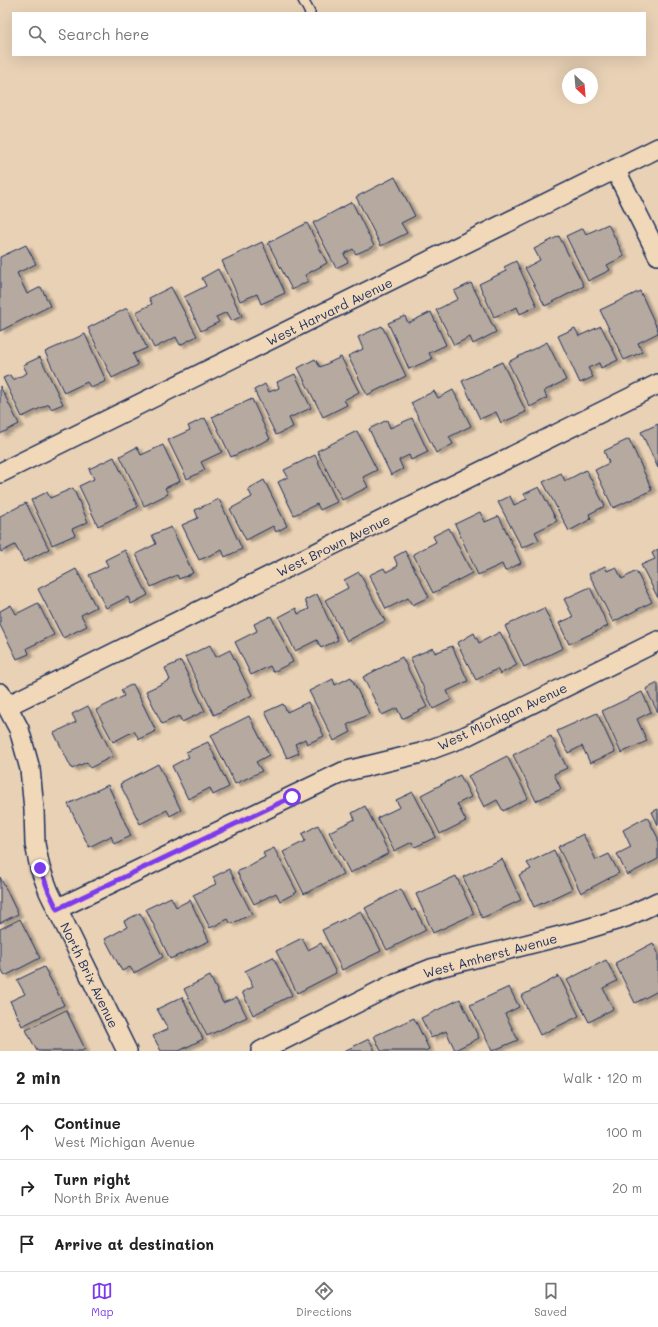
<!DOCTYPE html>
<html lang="en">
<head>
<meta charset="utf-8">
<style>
  body { margin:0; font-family:Mali,sans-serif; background:#f2f2f2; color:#222 }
  .compass { position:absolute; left:562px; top:68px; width:36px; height:36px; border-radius:50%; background:#fff; box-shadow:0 4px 16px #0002; rotate:154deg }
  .stop { position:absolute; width:12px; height:12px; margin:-9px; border:3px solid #7c3aed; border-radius:50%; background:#fff }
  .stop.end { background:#7c3aed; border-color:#fff; box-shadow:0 1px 4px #0008 }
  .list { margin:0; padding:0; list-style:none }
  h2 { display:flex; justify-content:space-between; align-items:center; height:52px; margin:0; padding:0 16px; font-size:17px }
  h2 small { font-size:13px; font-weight:400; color:#767676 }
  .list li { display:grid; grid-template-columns:26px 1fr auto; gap:12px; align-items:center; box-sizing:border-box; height:56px; padding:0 16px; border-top:1px solid #e0e0e0 }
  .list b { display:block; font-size:15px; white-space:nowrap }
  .list p { margin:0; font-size:13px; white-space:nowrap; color:#767676 }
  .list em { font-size:13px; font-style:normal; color:#767676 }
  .icon { flex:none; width:22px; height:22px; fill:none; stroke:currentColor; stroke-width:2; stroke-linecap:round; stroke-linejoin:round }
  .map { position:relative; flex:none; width:658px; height:1051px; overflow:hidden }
  .search { position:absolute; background:#fff; box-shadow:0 4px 16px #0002; left:12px; right:12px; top:12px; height:44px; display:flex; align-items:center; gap:10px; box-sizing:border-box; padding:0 14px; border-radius:0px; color:#767676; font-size:15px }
  .sheet { height:220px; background:#fff }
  nav { display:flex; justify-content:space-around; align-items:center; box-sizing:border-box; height:56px; border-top:1px solid #e0e0e0; background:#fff; font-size:11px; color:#767676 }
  nav a { display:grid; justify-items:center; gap:2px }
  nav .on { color:#7c3aed }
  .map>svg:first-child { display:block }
  .building { fill:#b5a9a0; stroke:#1b2f5e; filter:url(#shadow) }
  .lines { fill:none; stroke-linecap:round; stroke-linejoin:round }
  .lane-casing { stroke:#1b2f5e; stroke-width:12 }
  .street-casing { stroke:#1b2f5e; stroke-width:22 }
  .lane { stroke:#f1d8b9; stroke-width:9 }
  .street { stroke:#f1d8b9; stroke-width:19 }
  .route { stroke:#7c3aed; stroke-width:5 }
  .labels { text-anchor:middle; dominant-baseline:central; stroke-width:3; stroke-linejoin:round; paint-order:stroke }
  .street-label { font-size:13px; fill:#1b2f5e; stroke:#f1d8b9 }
</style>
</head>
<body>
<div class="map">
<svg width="658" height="1051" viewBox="0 0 658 1051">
  <defs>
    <filter id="shadow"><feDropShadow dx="4.5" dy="2.5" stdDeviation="1" flood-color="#0004"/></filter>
  </defs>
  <rect width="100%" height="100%" fill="#e8d1b5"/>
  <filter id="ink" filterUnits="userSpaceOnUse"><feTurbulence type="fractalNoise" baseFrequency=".025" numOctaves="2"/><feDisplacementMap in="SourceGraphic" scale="8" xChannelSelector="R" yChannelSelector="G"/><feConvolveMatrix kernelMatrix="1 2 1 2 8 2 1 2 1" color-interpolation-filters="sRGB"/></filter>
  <g filter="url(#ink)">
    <path class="building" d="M395,177L415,216L401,223L407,233L381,246L356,197Z
      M352,202L374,246L356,254L353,249L344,254L348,262L336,268L313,223Z
      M307,223L327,263L305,275L308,281L292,290L268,243Z
      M608,224L624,256L607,265L610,270L588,281L566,236L583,228L586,234Z
      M559,236L584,286L545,306L525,268L540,260L534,249Z
      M262,242L285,293L261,304L257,294L240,301L222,261Z
      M26,245L36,264L17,273L27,294L41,287L50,306L0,331V257Z
      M516,261L537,306L520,314L517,307L494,317L479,284L506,271L504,267Z
      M218,269L242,316L232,321L227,312L216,317L219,322L201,331L184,297L206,286L202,278Z
      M471,283L496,332L473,344L470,337L454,345L436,310L458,299L454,291Z
      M171,287L197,336L180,345L176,337L154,348L136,312L152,304L149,298Z
      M640,291L658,330V333L638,343L642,352L624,360L600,310Z
      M127,308L147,348L133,354L138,365L112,378L88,328Z
      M431,312L446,345L429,353L432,359L409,369L388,323L405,316L408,323Z
      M382,326L406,376L367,395L348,356L363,349L358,337Z
      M601,326L618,360L601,368L599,363L588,368L593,377L580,383L558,336L575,328L579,336Z
      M85,334L106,381L91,388L87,382L64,393L45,352Z
      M547,342L566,380L544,391L547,398L530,407L508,362Z
      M40,357L63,404L51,409L49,404L22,417L3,378L10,375L13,380L27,373L23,365Z
      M341,357L359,392L344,400L347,405L323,417L298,368L315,359L320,367Z
      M502,362L526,412L501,423L496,412L480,419L462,381Z
      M295,374L311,408L289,418L293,427L276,435L254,390L265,384L269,392L279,388L277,382Z
      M0,386L19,424L0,434Z
      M453,390L471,426L449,437L453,444L436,453L411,403L434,391L438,398Z
      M252,399L270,439L231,457L212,417Z
      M205,418L222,452L201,462L205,470L187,479L168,440L190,430L188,426Z
      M412,418L428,452L411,460L409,455L399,460L403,469L391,475L369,429L387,420L390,428Z
      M658,424V468L641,432Z
      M357,431L377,470L363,477L368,487L342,500L317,451Z
      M629,439L652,490L613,508L595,470L609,463L604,451Z
      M163,445L180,481L165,488L168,494L144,506L120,456L137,447L141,455Z
      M315,455L337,502L320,510L317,504L294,515L278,482L288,477L284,470Z
      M114,457L138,507L98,526L79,486L94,479L89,469Z
      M586,470L605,506L589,514L591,519L569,531L543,482L561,473L565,481Z
      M264,480L287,526L276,532L273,526L246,540L230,509L252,497L248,489Z
      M539,487L557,521L535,532L539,540L522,548L498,502L510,496L514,505L527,499L524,494Z
      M73,488L88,522L72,529L75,535L52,545L31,500L47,492L50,498Z
      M219,499L242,549L225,557L222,550L199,560L182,525L198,518L195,510Z
      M26,503L49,549L24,562L15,545L1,552L0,549V516Z
      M480,512L485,522L499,516L521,563L505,571L502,564L478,575L455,524Z
      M171,527L193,573L179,579L177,575L151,587L136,554L156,544L152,535Z
      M449,528L472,573L433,593L413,554L436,542L433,536Z
      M658,549V598L641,565L655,559L652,553Z
      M125,550L148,595L131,604L128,597L106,608L89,575L108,566L105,560Z
      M405,551L429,597L412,605L408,598L386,609L369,575L384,568L386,572L398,566L394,557Z
      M605,566L607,571L616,567L622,579L636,571L652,602L613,622L589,574Z
      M76,569L96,607L81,615L87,626L63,638L38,589Z
      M359,572L385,621L347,641L325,600L348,588L344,580Z
      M590,587L608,626L569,644L559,623L573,617L564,599Z
      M317,594L338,640L321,648L317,640L295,651L279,617L296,608L298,614L309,609L305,600Z
      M38,603L54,635L27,648L29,654L17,659L0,625V611L11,605L16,614Z
      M544,608L563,648L524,667L505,626Z
      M271,616L293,662L273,672L270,666L251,675L235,642L257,631L254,624Z
      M500,632L517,665L500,674L497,669L476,680L457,643L474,633L479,643Z
      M210,645L216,657L230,650L252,695L214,715L185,657Z
      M452,646L468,681L447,691L451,700L433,709L410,658L433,648L435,653Z
      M402,657L427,707L402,719L397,708L382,715L363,677Z
      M181,661L205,711L182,722L179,716L162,724L146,691L170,680L165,668Z
      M351,677L369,714L347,725L351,732L334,741L309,691L333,679L335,685Z
      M658,683V713L646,689Z
      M133,684L156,731L139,739L134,731L113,742L96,710L124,696L121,690Z
      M642,692L651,712L637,719L647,741L621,753L602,711Z
      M308,702L324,736L307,744L305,739L295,744L299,753L287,758L265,712L283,704L287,712Z
      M88,706L113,756L90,768L87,762L72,769L54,733L76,722L72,714Z
      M597,713L615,752L590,763L582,746L568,753L557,731Z
      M249,716L269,755L256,762L262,771L235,784L211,735Z
      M551,736L567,768L554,774L561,789L536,801L513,755Z
      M208,742L229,787L213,795L210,788L188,799L172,766L189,757L186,752Z
      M507,756L528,798L503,811L497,800L484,807L468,776Z
      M158,764L181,810L170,816L167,810L140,824L120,784Z
      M460,775L471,797L457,804L466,821L440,834L421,795Z
      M108,785L131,836L114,844L111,836L89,847L68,804Z
      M413,792L436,837L415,847L412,842L394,851L377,818L400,807L396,800Z
      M365,806L389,853L350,873L329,832L355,819L352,813Z
      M658,809V825L652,812Z
      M647,817L658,838V859L627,875L617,854L631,847L623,830Z
      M318,825L343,874L304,894L283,852L305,841L302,834Z
      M583,834L596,860L609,854L619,873L581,893L558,847Z
      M274,848L297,892L280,901L276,893L254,904L237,872L265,857L263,853Z
      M554,850L572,889L534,907L519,875L531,869L527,863Z
      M502,859L521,900L482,918L463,877Z
      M229,869L252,914L231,924L228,919L210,928L193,895L216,884L213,877Z
      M456,876L474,914L433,933L416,894Z
      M0,877L18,914L0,923Z
      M401,889L412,911L415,909L426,930L387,950L365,908Z
      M171,897L176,907L190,900L209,941L170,959L146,909Z
      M361,911L381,951L342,970L322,930Z
      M140,913L163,957L134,973L130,967L122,971L105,939L127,927L124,921Z
      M20,919L40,958L5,976L0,966V929Z
      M302,938L308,950L321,943L336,973L297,993L276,951Z
      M653,943L658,953V991L635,1003L615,963Z
      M273,957L292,995L253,1015L242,992L253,987L245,971Z
      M606,960L617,981L603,988L613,1009L589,1022L567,980Z
      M44,967L64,1005L22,1026L10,1001L25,994L17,980Z
      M210,976L223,1003L237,997L247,1017L207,1036L184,989Z
      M559,976L579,1016L540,1035L521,996Z
      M509,987L519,1007L505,1014L518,1040L492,1051L470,1005Z
      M182,997L203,1039L179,1051H161L153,1036L168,1029L157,1009Z
      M460,999L479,1038L455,1050L446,1031L431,1038L421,1018Z
      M66,1010L85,1049L82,1051H37L26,1030Z
      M414,1018L429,1049L425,1051H381L374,1036Z
      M369,1039L375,1051H344Z"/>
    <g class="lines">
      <g class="lane-casing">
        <path id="lane" d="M303,0L310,13"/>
      </g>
      <g class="street-casing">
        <path id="street" d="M615,169L658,255
          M0,473L658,148
          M0,693L19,729L30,769L34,809L35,844L40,868L49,892L127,1051
          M7,706L658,384
          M57,909L343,772L421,753L464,737L658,641
          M261,1051L396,983L431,969L580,931L626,917L658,902"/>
      </g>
      <use href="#lane" class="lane"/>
      <use href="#street" class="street"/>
    </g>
  </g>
  <g class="lines" filter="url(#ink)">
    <path class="route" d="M40,868L49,892L57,909L292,797"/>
  </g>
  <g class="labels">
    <g class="street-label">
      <text transform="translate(329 311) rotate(-26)">West Harvard Avenue</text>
      <text transform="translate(333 545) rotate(-26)">West Brown Avenue</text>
      <text transform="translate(502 716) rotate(-25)">West Michigan Avenue</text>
      <text transform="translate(490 955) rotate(-15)">West Amherst Avenue</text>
      <text transform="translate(90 975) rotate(64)">North Brix Avenue</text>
    </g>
  </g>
</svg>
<svg class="compass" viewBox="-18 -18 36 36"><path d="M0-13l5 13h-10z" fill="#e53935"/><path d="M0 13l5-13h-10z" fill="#767676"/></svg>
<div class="stop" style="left:292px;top:797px"></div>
<div class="stop end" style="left:40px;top:868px"></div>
<div class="search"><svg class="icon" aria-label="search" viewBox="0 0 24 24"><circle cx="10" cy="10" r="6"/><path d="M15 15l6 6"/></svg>Search here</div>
</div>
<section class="sheet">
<h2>2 min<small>Walk · 120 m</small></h2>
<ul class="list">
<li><svg class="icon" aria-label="ahead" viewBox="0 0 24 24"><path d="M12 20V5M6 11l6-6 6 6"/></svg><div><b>Continue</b><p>West Michigan Avenue</p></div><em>100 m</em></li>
<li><svg class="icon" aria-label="right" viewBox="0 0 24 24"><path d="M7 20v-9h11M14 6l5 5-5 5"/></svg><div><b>Turn right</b><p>North Brix Avenue</p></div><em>20 m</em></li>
<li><svg class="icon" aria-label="arrive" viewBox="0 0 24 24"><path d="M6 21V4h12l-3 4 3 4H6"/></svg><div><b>Arrive at destination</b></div></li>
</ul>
</section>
<nav>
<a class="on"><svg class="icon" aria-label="map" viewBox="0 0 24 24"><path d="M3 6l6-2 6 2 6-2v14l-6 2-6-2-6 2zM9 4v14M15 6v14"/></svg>Map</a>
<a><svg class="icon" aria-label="directions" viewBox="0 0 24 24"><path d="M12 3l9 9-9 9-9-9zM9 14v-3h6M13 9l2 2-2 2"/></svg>Directions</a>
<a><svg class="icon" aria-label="saved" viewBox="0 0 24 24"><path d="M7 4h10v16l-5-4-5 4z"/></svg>Saved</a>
</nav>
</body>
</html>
